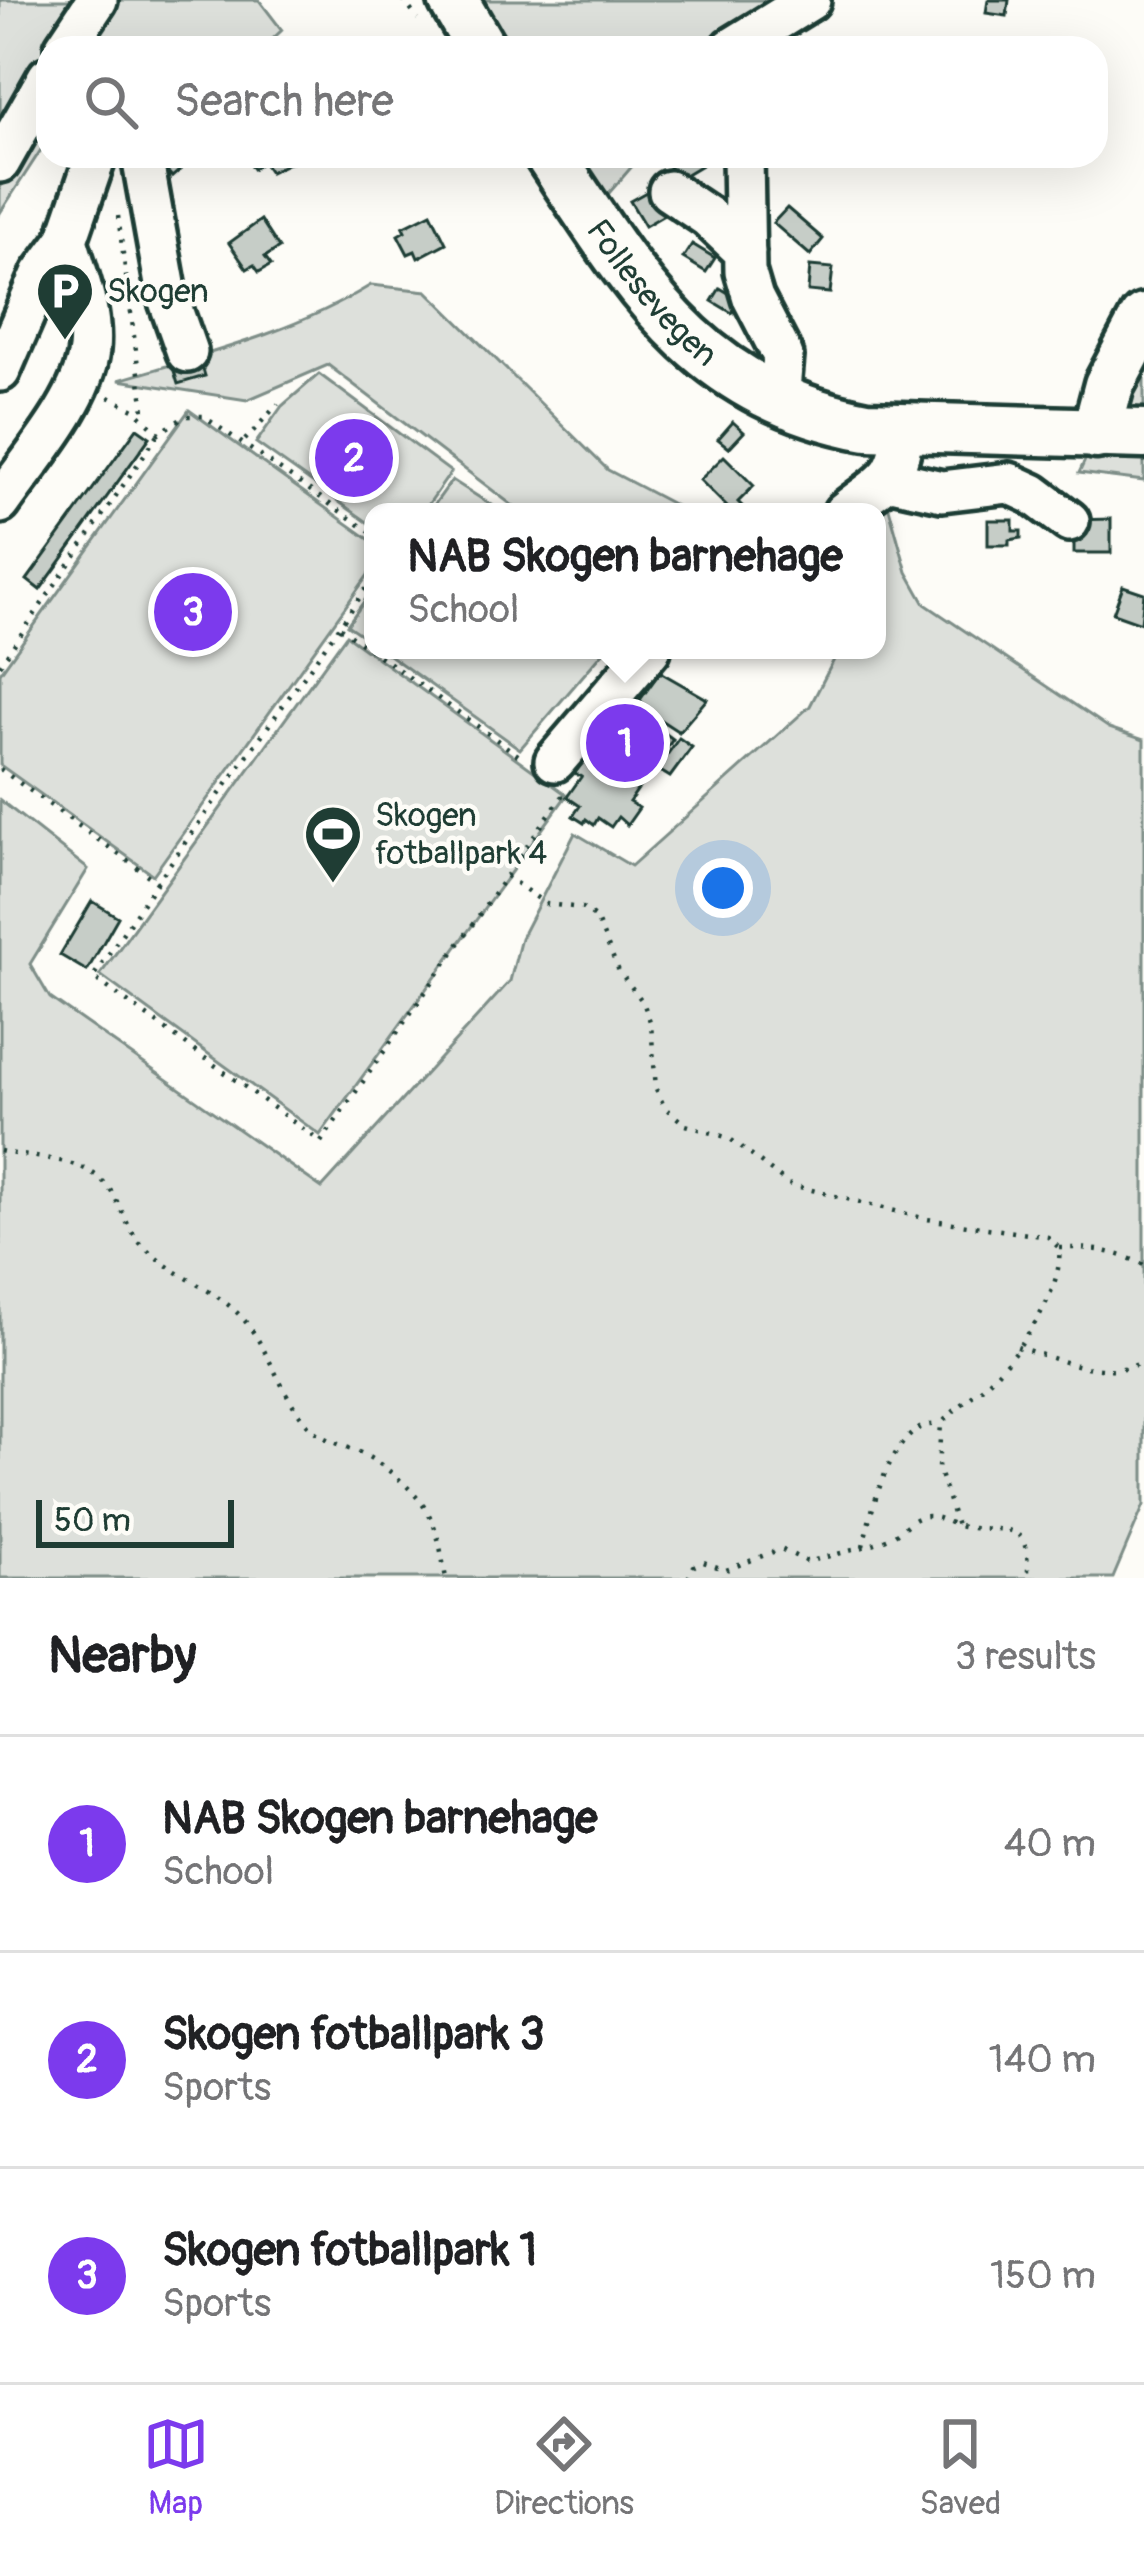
<!DOCTYPE html>
<html lang="en">
<head>
<meta charset="utf-8">
<style>
  body { margin:0; font-family:Pangolin,sans-serif; background:#f2f2f2; color:#202124 }
  .scale { position:absolute; left:36px; bottom:30px; width:198px; box-sizing:border-box; padding-left:12px; border:6px solid #1f3d34; border-top:0; font-size:33px; line-height:42px; white-space:nowrap; color:#1f3d34; -webkit-text-stroke:9px #fdfcf7; paint-order:stroke }
  .you { position:absolute; left:723px; top:888px; width:42px; height:42px; margin:-30px; border:9px solid #fff; border-radius:50%; background:#1a73e8; box-shadow:0 0 0 18px #1a73e833 }
  .badge { display:grid; place-items:center; width:78px; height:78px; border-radius:50%; background:#7c3aed; color:#fff; font-size:39px; font-weight:700 }
  .pin { position:absolute; translate:-50% -50%; border:6px solid #fff; box-shadow:0 3px 12px #0006 }
  .popup { position:absolute; left:364px; top:503px; width:522px; height:156px; box-sizing:border-box; display:grid; place-content:center; border-radius:24px; background:#fff; filter:drop-shadow(0 3px 9px #0005); font-size:39px; white-space:nowrap; color:#757577 }
  .popup b { font-size:45px; color:#202124 }
  .popup::after { content:''; position:absolute; left:50%; top:100%; margin-left:-24px; border:24px solid transparent; border-top-color:#fff }
  .list { margin:0; padding:0; list-style:none }
  h2 { display:flex; justify-content:space-between; align-items:center; height:156px; margin:0; padding:0 48px; font-size:51px }
  h2 small { font-size:39px; font-weight:400; color:#757577 }
  .list li { display:grid; grid-template-columns:78px 1fr auto; gap:36px; align-items:center; box-sizing:border-box; height:216px; padding:0 48px; border-top:3px solid #e0e0e0 }
  .list b { display:block; font-size:45px; white-space:nowrap }
  .list p { margin:0; font-size:39px; white-space:nowrap; color:#757577 }
  .list em { font-size:39px; font-style:normal; color:#757577 }
  .icon { flex:none; width:66px; height:66px; fill:none; stroke:currentColor; stroke-width:2; stroke-linecap:round; stroke-linejoin:round }
  .map { position:relative; flex:none; width:1144px; height:1578px; overflow:hidden }
  .search { position:absolute; background:#fff; box-shadow:0 12px 48px #0002; left:36px; right:36px; top:36px; height:132px; display:flex; align-items:center; gap:30px; box-sizing:border-box; padding:0 42px; border-radius:36px; color:#757577; font-size:45px }
  .sheet { height:804px; background:#fff }
  nav { display:flex; justify-content:space-around; align-items:center; box-sizing:border-box; height:168px; border-top:3px solid #e0e0e0; background:#fff; font-size:33px; color:#757577 }
  nav a { display:grid; justify-items:center; gap:6px }
  nav .on { color:#7c3aed }
  .map>svg:first-child { display:block }
  .green { fill:#dde0db; stroke:#7e8e88; stroke-width:3 }
  .building { fill:#c6cdc7; stroke:#1f3d34; stroke-width:3 }
  .lines { fill:none; stroke-linecap:round; stroke-linejoin:round }
  .minor-casing { stroke:#1f3d34; stroke-width:48 }
  .major-casing { stroke:#1f3d34; stroke-width:57 }
  .path { stroke:#1f3d34; stroke-width:4.5; stroke-dasharray:3 9; stroke-linecap:butt }
  .minor { stroke:#fdfcf7; stroke-width:39 }
  .major { stroke:#fdfcf7; stroke-width:48 }
  .labels { text-anchor:middle; dominant-baseline:central; stroke-width:9; stroke-linejoin:round; paint-order:stroke }
  .street-label { font-size:33px; fill:#1f3d34; stroke:#fdfcf7 }
  .poi-label { font-size:33px; fill:#1f3d34; stroke:#fdfcf7; text-anchor:start }
</style>
</head>
<body>
<div class="map">
<svg width="1144" height="1578" viewBox="0 0 1144 1578">
  <rect width="100%" height="100%" fill="#fdfcf7"/>
  <filter id="ink" filterUnits="userSpaceOnUse"><feTurbulence type="fractalNoise" baseFrequency=".00833" numOctaves="2"/><feDisplacementMap in="SourceGraphic" scale="24" xChannelSelector="R" yChannelSelector="G"/><feConvolveMatrix kernelMatrix="1 2 1 2 8 2 1 2 1" color-interpolation-filters="sRGB"/></filter>
  <g filter="url(#ink)">
    <path class="green" d="M0,0H259L282,30L263,48H48V139L0,213Z
      M431,0H788L724,48H476Z
      M554,156H641L578,229Z
      M371,285L427,291L608,470L688,512H521L328,365L247,400L119,380C206,354 293,333 371,285Z
      M1144,334V481L1079,473Z
      M319,374L451,472L423,512H373V526L256,443L282,406Z
      M189,410L373,542V568L153,875L0,765V673Z
      M452,480L502,512H429Z
      M887,501L907,572L925,604L1109,728L1144,740V1505L1113,1578H0V800L88,869L30,964L50,998L322,1188L510,981L521,938L575,833L631,866L810,706L838,652L835,650H877V512H858Z
      M373,589V643L347,625Z
      M346,635L567,795L320,1135L100,975Z
      M382,650H605L520,749Z"/>
    <path class="building" d="M988,0H1009L1007,16L986,13Z
      M155,156H188L191,160L172,177Z
      M244,156H286L291,162L270,172L263,162L253,169Z
      M662,156H706L708,161L678,179Z
      M657,186L671,211L645,226L630,201Z
      M787,208L823,239L810,255L773,223Z
      M431,213L446,243L418,258L415,251L408,254L398,235L405,231L403,227Z
      M261,220L279,248L265,257L271,265L259,272L254,265L247,269L229,243Z
      M692,244L715,258L706,272L683,258Z
      M810,266L833,268L830,293L808,291Z
      M720,288L740,300L732,313L712,301Z
      M198,353L205,376L178,384L171,361Z
      M733,422L744,432L729,448L718,439Z
      M137,428L150,437L40,590L27,580Z
      M724,456L754,486L738,502L746,510L744,512H726L729,509L700,480Z
      M1111,519V553H1074V520Z
      M988,520H1013V531H1021V538L1009,540V545H988Z
      M1123,586L1144,593L1141,623L1113,613Z
      M660,672L707,699L679,732L659,719L654,725L673,739L629,802L639,808L627,825L618,817L611,827L598,818L594,825L586,819L584,823L573,816L580,806L567,797L581,777L575,773L596,744L602,748L630,708L646,719L651,713L640,700Z
      M679,738L692,747L670,777L657,769Z
      M92,901L118,917L87,971L60,955Z"/>
    <g class="lines">
      <g class="minor-casing">
        <path id="minor" d="M65,48L97,0
          M732,48L810,0
          M142,156L167,295L187,352
          M743,156L745,271L753,298L783,356L779,401
          M0,162L48,77
          M669,191L708,217L745,252
          M0,371L42,274L67,240L96,156
          M887,479L942,491L1009,483L1033,494L1069,521
          M0,503C29,461 83,401 89,350C93,313 77,275 67,240
          M844,512C882,481 899,482 903,429
          M555,761L650,650"/>
      </g>
      <g class="major-casing">
        <g id="major">
          <path d="M453,0L481,48"/>
          <path id="s1" d="M550,156C639,289 698,394 867,426L1144,434"/>
          <path d="M1096,434L1109,385L1144,319"/>
        </g>
      </g>
      <path class="path" d="M403,0L418,19
        M118,216L145,418
        M109,397L134,409L159,433L186,416H203L373,534
        M245,440L278,404
        M373,579L339,627L525,760
        M0,665L159,433
        M0,769L157,882L339,627
        M506,876L546,904L582,908L596,918L619,971L643,1002L651,1024L656,1089L665,1108L686,1125L729,1138L788,1184L927,1219L1048,1237L1059,1248C1064,1293 1015,1357 984,1386C969,1400 954,1409 941,1424L938,1468L957,1526
        M157,882L93,977L321,1142L562,796L561,789
        M0,1151C33,1159 68,1156 97,1176C120,1193 122,1224 142,1245C171,1276 217,1288 245,1321C270,1352 281,1394 307,1424C323,1442 343,1444 363,1454C386,1466 411,1487 425,1508C439,1529 441,1554 446,1578
        M1059,1248C1090,1247 1116,1251 1144,1265
        M1017,1347C1056,1358 1105,1382 1144,1361
        M863,1546C871,1512 887,1444 922,1427C928,1424 935,1425 941,1424
        M688,1578L694,1566L703,1562L726,1570L781,1549L808,1562C834,1554 863,1549 889,1538C903,1532 910,1516 928,1516C939,1516 952,1525 963,1527C1009,1533 1029,1517 1028,1578"/>
      <use href="#minor" class="minor"/>
      <use href="#major" class="major"/>
    </g>
  </g>
  <defs>
    <g id="parking-pin" transform="scale(3)"><path d="M0 17L-7.5 6A9.5 9.5 0 1 1 7.5 6Z" fill="#1f3d34" stroke="#fdfcf7"/><path d="M-3.5-5.5H1a3.5 3.5 0 0 1 0 7H-1V5.5H-3.5ZM-1-3.4V-.6H.8a1.4 1.4 0 0 0 0-2.8Z" fill="#fff"/></g>
    <g id="stadium-pin" transform="scale(3)"><path d="M0 17L-7.5 6A9.5 9.5 0 1 1 7.5 6Z" fill="#1f3d34" stroke="#fdfcf7"/><path d="M0-5a6.5 5 0 1 0 0 10a6.5 5 0 1 0 0-10ZM-3.5-1.8h7v3.6h-7Z" fill="#fff"/></g>
  </defs>
  <g fill-rule="evenodd">
    <use href="#parking-pin" x="65" y="291"/>
    <use href="#stadium-pin" x="333" y="834"/>
  </g>
  <g class="labels">
    <g class="street-label">
      <text stroke="none"><textPath href="#s1" startOffset="171">Follesevegen</textPath></text>
    </g>
    <g class="poi-label">
      <text x="107" y="291">Skogen</text>
      <text x="375" y="815">Skogen<tspan x="375" dy="38">fotballpark 4</tspan></text>
    </g>
  </g>
</svg>
<div class="scale">50 m</div>
<div class="you"></div>
<div class="pin badge" style="left:625px;top:743px">1</div>
<div class="popup"><b>NAB Skogen barnehage</b>School</div>
<div class="pin badge" style="left:354px;top:458px">2</div>
<div class="pin badge" style="left:193px;top:612px">3</div>
<div class="search"><svg class="icon" aria-label="search" viewBox="0 0 24 24"><circle cx="10" cy="10" r="6"/><path d="M15 15l6 6"/></svg>Search here</div>
</div>
<section class="sheet">
<h2>Nearby<small>3 results</small></h2>
<ul class="list">
<li><span class="badge">1</span><div><b>NAB Skogen barnehage</b><p>School</p></div><em>40 m</em></li>
<li><span class="badge">2</span><div><b>Skogen fotballpark 3</b><p>Sports</p></div><em>140 m</em></li>
<li><span class="badge">3</span><div><b>Skogen fotballpark 1</b><p>Sports</p></div><em>150 m</em></li>
</ul>
</section>
<nav>
<a class="on"><svg class="icon" aria-label="map" viewBox="0 0 24 24"><path d="M3 6l6-2 6 2 6-2v14l-6 2-6-2-6 2zM9 4v14M15 6v14"/></svg>Map</a>
<a><svg class="icon" aria-label="directions" viewBox="0 0 24 24"><path d="M12 3l9 9-9 9-9-9zM9 14v-3h6M13 9l2 2-2 2"/></svg>Directions</a>
<a><svg class="icon" aria-label="saved" viewBox="0 0 24 24"><path d="M7 4h10v16l-5-4-5 4z"/></svg>Saved</a>
</nav>
</body>
</html>
